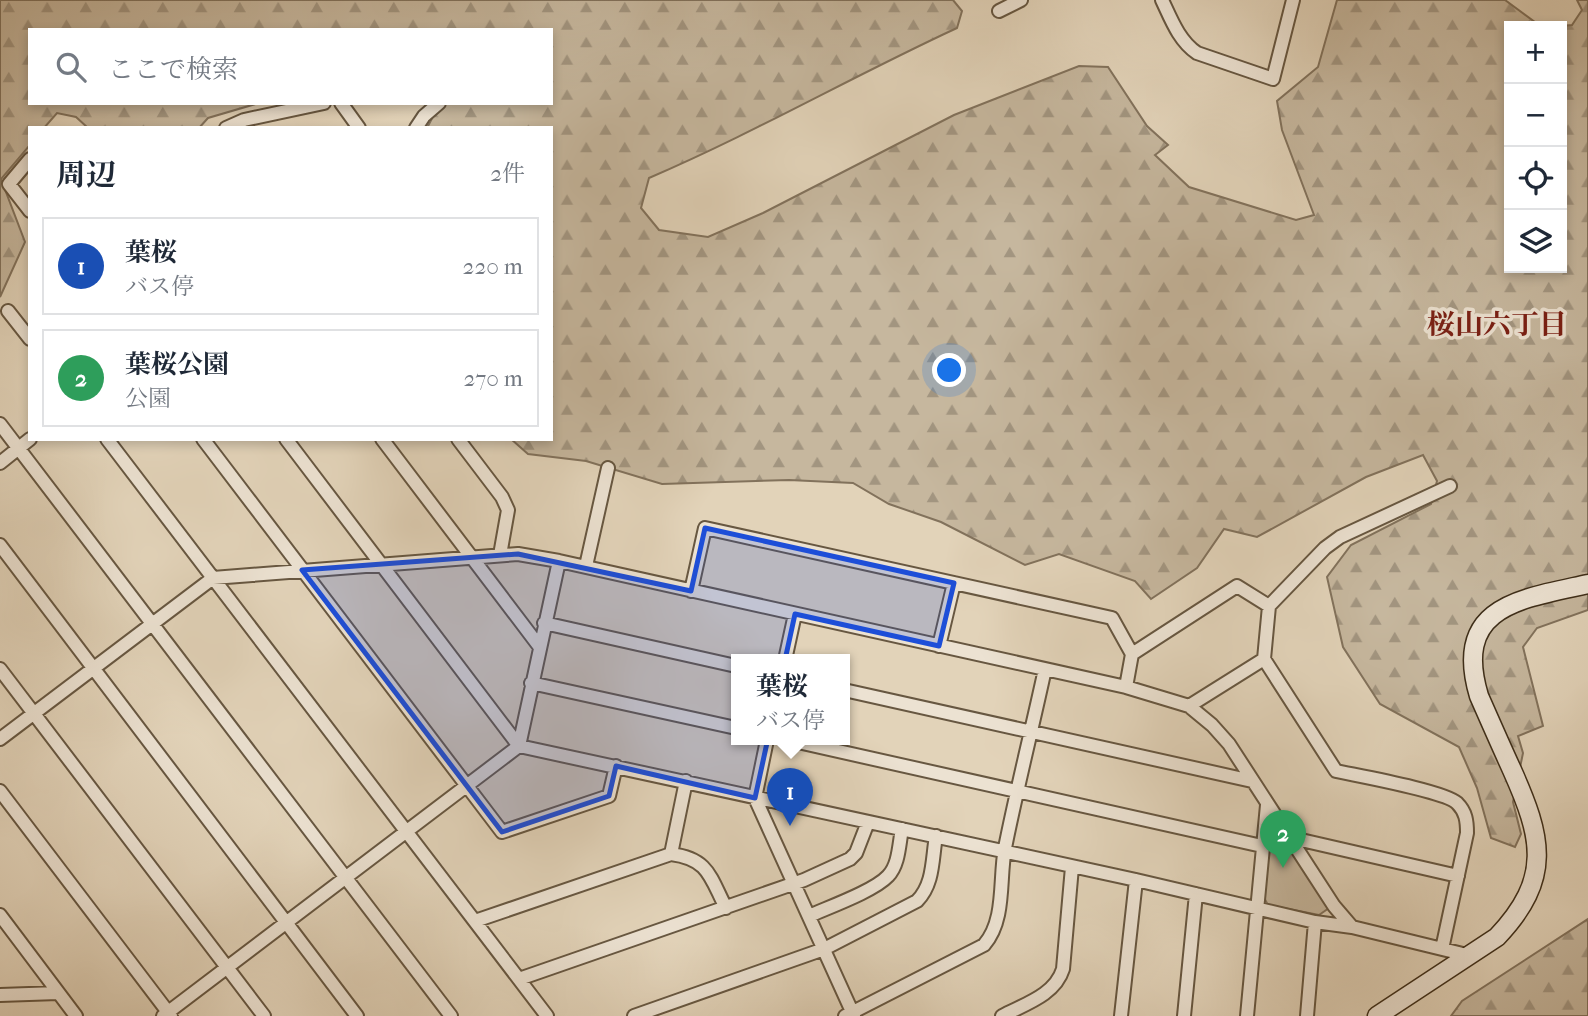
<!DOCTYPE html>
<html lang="ja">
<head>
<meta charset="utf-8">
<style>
  body { margin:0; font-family:"IM FELL French Canon","Noto Serif JP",serif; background:#f6f6f7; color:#1f2937 }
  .controls { position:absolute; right:21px; top:21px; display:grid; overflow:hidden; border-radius:0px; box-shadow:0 4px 10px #0003 }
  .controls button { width:63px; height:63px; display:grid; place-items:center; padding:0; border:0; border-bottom:2px solid #e0e1e3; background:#fff; color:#1f2937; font:35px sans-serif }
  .you { position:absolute; left:950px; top:371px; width:24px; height:24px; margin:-18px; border:5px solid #fff; border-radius:50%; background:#1a73e8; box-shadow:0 0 0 10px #1a73e833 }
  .badge { display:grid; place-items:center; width:46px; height:46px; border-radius:50%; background:#8f2418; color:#fff; font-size:23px; font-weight:700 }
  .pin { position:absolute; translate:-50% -58px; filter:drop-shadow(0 2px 4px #0008) }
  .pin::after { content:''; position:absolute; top:37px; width:24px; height:21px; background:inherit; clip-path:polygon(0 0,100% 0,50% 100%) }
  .popup { position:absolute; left:731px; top:654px; width:119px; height:91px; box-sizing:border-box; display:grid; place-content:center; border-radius:0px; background:#fff; filter:drop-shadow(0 2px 5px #0005); font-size:23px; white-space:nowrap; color:#747a83 }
  .popup b { font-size:26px; color:#1f2937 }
  .popup::after { content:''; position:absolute; left:50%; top:100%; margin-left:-14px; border:14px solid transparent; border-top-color:#fff }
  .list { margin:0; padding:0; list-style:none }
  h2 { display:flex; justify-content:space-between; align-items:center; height:91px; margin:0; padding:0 28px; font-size:30px }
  h2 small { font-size:23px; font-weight:400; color:#747a83 }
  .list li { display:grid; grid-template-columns:46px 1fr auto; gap:21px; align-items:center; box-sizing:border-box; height:98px; margin:0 14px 14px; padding:0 14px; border:2px solid #e0e1e3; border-radius:0px }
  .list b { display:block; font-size:26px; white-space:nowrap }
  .list p { margin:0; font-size:23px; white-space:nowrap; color:#747a83 }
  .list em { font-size:23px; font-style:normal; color:#747a83 }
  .icon { flex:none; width:38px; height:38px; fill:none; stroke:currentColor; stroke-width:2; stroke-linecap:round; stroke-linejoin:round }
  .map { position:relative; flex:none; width:1588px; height:1016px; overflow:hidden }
  .search { position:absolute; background:#fff; box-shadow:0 4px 10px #0003; left:28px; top:28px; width:525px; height:77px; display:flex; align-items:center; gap:18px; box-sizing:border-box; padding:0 24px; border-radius:0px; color:#747a83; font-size:26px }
  .panel { position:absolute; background:#fff; box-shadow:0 4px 10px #0003; left:28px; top:126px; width:525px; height:315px; border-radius:0px }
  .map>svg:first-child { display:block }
  .forest { fill:url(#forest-firs); stroke:#82725c; stroke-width:2 }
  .park { fill:#c6b79e; stroke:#82725c; stroke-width:2 }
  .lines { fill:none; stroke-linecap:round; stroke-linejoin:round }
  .street-casing { stroke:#675741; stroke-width:16 }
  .secondary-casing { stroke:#3e2e19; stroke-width:21 }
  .street { stroke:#ece2d2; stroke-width:12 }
  .secondary { stroke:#ece2d2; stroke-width:18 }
  .marked { fill:#1d4ed8; fill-opacity:0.2; stroke:#1d4ed8; stroke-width:5; stroke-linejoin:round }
  .labels { text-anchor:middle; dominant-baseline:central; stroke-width:7; stroke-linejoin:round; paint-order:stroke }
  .neighbourhood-label { font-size:28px; font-weight:bold; fill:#7a1f14; stroke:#ece2d2 }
</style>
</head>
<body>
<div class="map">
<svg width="1588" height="1016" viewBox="0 0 1588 1016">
  <defs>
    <pattern id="forest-firs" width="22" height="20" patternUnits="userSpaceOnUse" patternTransform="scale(1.75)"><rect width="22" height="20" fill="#c6b79e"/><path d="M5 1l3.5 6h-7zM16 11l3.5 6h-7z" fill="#a29580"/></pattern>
  </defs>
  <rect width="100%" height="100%" fill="#e2d3b9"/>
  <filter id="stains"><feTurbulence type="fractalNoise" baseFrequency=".00286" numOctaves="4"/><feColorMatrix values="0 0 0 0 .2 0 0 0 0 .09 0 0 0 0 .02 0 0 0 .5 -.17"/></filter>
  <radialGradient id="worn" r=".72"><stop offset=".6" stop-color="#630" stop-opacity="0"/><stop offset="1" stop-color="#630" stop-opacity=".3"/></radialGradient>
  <path class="forest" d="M0,0H953L962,11L957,28C853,76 754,133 649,178L641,208L659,230L708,237L763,213L954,115L1079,66L1108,67L1147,126L1168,145L1155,155L1189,187L1296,220L1314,215L1282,130L1277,101L1318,67L1337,0H1505L1539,25L1548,26H1509V268H1562L1561,26L1572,25L1582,10L1577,0H1588V610L1537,628L1523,647L1543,726L1518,736L1523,753L1513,802L1521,834L1515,847L1491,838L1477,788L1459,747L1380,704L1343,647L1327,577L1351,545L1431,504L1437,481L1423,455L1366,477L1257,537L1224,529L1197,568L1151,599L1135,581L1059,554L1025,565L941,522L889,504L853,483L789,480L662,484L586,461L528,454L511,439H551V128H427L440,103H551V30H30V103H259L208,118L199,128H88L76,117L57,113L44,128H30V145L1,179L25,242L0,297Z
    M1588,919V1016H1451L1462,1001Z"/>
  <path class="park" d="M1279,836L1283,839L1329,908L1319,915L1268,905L1262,894L1268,842L1272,837Z"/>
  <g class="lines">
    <g class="street-casing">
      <path id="street" d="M1162,0C1171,19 1179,41 1197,53L1273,79L1293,0
        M999,11L1021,0
        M341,103L359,128
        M226,128L244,120L324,103
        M416,128L424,116L439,103
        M30,159L9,184L30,211
        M8,311L30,339
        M0,424L451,1016
        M107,439L547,1016
        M203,439L502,832L609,796L616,766
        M286,439L519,746L1136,880L1315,922L1352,927L1471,956
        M382,439L539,646
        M458,439L502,497L508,510L500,555
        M0,463L30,439
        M0,545L357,1016
        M586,566L608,468
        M691,591L705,528L1112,618L1132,654
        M1269,606L1325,548L1340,537L1450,486
        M544,623L736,666
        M939,646L954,583
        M1264,659L1336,771C1359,776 1444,791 1457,803C1466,812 1467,821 1467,833L1442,949
        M785,660L795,614
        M0,669L264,1016
        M531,683L736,728
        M1126,687L1132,654L1237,586L1269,606L1264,659L1189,706
        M844,690L1252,781
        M0,739L213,578L518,554L559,561L1126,687L1189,706L1212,725L1229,744L1334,906L1352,927
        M767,740L755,798L854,1016
        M789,740L1262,846
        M0,791L171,1016
        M1288,837L1458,876
        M671,854C709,859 710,877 726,908
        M0,915L76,1016
        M809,916C829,907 874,891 888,876C899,865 899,844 902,829
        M475,921L671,854L686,781
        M519,979L804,880L850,859L856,853L868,822
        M0,995L58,993
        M163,1016L519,746L559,561
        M634,1016L824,949L917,901C934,884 932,859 936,836
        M845,1016L984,945C1006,920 999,879 1005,848C1017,788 1032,729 1045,669
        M1002,1016C1025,1004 1055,995 1063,969L1072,867
        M1121,1016L1136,880
        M1184,1016L1196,894
        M1247,1016L1267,805
        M1307,1016L1315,922"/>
    </g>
    <g class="secondary-casing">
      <path id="secondary" d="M1377,1016L1497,937C1553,878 1542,837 1512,770C1501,746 1490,721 1479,696C1452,606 1520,599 1588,584"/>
    </g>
    <use href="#street" class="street"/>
    <use href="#secondary" class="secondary"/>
  </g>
  <path class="marked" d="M705,528L954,583L939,646L795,614L755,798L616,766L609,796L502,832L302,570L518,554L691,591Z"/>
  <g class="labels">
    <g class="neighbourhood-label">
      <text x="1497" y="324">桜山六丁目</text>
    </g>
  </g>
  <rect width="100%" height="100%" filter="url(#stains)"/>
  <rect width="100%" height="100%" fill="url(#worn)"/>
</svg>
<div class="controls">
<button>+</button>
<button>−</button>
<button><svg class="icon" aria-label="locate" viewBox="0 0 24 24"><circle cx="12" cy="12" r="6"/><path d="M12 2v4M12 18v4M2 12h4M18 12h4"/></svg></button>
<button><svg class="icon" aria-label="layers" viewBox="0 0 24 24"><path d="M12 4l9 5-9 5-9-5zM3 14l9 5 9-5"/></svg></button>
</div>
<div class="you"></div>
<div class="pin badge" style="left:790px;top:826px;background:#1a4fb4">1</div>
<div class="popup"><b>葉桜</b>バス停</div>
<div class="pin badge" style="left:1283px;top:868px;background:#2e9e5b">2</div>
<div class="search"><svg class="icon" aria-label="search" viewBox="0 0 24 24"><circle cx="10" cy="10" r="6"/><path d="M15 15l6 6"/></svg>ここで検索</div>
<section class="panel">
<h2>周辺<small>2件</small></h2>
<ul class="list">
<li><span class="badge" style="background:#1a4fb4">1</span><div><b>葉桜</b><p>バス停</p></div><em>220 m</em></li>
<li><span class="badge" style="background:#2e9e5b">2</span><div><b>葉桜公園</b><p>公園</p></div><em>270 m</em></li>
</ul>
</section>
</div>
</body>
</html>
